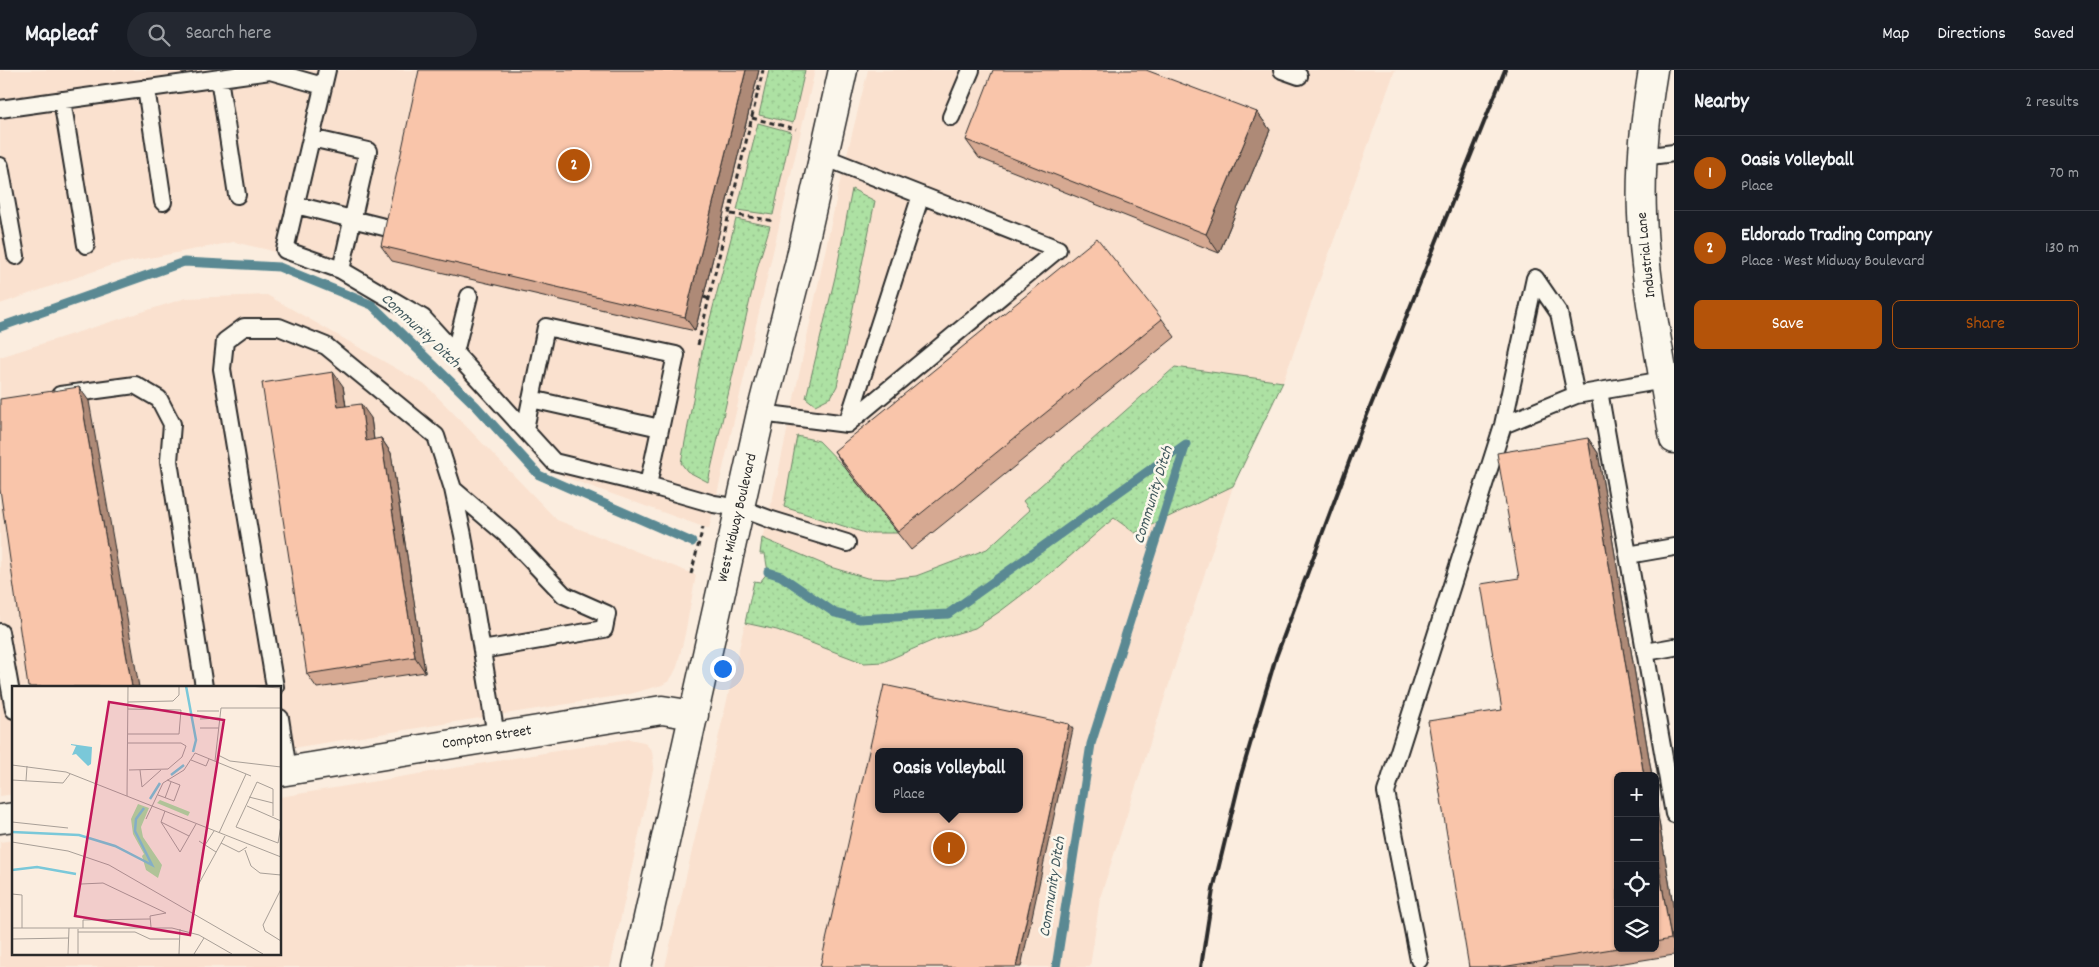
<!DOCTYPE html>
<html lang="en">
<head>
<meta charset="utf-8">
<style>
  body { margin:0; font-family:Dekko,sans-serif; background:#242831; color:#f1f3f6 }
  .controls { position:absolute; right:15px; bottom:15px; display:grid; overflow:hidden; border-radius:8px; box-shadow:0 1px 4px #0004 }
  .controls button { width:45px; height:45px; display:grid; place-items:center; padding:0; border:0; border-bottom:1px solid #363941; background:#171b24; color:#f1f3f6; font:25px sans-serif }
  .you { position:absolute; left:722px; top:598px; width:18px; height:18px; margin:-12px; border:4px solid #fff; border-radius:50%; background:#1a73e8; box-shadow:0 0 0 8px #1a73e833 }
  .badge { display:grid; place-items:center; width:32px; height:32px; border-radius:50%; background:#b45309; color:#fff; font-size:16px; font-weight:700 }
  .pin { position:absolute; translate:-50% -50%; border:2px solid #fff; box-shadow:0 1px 5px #0006 }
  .popup { position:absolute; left:875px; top:678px; width:148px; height:65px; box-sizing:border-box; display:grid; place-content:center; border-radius:8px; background:#171b24; filter:drop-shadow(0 1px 4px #0005); font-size:16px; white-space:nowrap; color:#9ea1a6 }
  .popup b { font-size:19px; color:#f1f3f6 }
  .popup::after { content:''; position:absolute; left:50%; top:100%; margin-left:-10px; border:10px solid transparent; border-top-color:#171b24 }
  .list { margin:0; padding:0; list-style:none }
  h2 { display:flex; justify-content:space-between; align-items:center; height:65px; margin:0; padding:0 20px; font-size:21px }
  h2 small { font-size:16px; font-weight:400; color:#9ea1a6 }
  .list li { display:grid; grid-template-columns:32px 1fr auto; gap:15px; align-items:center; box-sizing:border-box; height:75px; padding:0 20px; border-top:1px solid #363941 }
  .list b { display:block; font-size:19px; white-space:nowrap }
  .list p { margin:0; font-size:16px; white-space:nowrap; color:#9ea1a6 }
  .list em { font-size:16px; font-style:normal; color:#9ea1a6 }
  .actions { display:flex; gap:10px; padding:15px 20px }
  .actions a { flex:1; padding:11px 0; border:1px solid #b45309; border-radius:8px; text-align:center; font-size:18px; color:#b45309 }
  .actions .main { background:#b45309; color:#fff }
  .icon { flex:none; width:28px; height:28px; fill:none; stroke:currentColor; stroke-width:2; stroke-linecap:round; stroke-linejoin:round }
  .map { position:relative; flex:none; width:1674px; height:897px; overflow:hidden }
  header { display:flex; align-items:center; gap:30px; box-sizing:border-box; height:70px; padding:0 25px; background:#171b24; border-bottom:1px solid #363941 }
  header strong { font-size:24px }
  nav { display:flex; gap:28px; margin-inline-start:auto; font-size:18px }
  .search { width:350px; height:45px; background:#242831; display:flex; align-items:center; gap:12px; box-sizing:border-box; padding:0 18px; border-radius:28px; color:#9ea1a6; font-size:19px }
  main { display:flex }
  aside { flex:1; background:#171b24 }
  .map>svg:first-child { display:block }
  .built { fill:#fae1cf; fill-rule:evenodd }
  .grass { fill:url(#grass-dots); stroke:#6c8667 }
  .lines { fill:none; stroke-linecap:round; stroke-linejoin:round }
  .stream { stroke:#5a8993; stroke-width:9 }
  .service-casing { stroke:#2b2b2b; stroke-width:20 }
  .minor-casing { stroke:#2b2b2b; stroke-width:31 }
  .tertiary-casing { stroke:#2b2b2b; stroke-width:31 }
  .path { stroke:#2b2b2b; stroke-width:3; stroke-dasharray:5 4; stroke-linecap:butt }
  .service { stroke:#fbf7ec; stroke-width:16 }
  .minor { stroke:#fbf7ec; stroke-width:28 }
  .tertiary { stroke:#fbf7ec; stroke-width:28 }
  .rail { stroke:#2b2b2b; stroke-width:4 }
  .wall { fill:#d6a992; stroke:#2b2b2b }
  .shaded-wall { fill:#ae8a77; stroke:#2b2b2b }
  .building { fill:#f9c5aa; stroke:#2b2b2b; fill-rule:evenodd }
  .labels { text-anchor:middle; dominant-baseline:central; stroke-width:5; stroke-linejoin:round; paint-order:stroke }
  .street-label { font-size:15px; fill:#2b2b2b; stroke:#fbf7ec }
  .water-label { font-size:16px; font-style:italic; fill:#435a5f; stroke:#fbf7ec }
  .inset-river { fill:none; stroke:#7ac8d9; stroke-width:2.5 }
  .inset-road { fill:none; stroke:#a89f97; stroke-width:1 }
  .view { fill:#c2185b; fill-opacity:0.15; stroke:#c2185b; stroke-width:2.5 }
  .inset-edge { fill:none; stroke:#2b2b2b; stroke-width:2.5 }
</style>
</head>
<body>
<header>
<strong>Mapleaf</strong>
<div class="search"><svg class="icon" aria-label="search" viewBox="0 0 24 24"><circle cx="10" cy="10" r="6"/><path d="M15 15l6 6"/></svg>Search here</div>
<nav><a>Map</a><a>Directions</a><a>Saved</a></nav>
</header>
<main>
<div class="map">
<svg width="1674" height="897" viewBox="0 0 1674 897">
  <defs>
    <pattern id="grass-dots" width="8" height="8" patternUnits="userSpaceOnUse" patternTransform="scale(1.25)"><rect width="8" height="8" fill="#ade1a3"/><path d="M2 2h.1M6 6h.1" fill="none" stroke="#95c18c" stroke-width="1.8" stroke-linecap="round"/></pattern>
  </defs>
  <rect width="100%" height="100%" fill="#fbeddf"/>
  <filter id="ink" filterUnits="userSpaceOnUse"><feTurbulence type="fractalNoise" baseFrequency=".02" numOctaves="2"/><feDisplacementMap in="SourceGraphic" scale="10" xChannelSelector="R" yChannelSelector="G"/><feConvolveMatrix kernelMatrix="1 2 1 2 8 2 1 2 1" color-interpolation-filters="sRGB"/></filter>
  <g filter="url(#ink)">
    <path class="built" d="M0,0H815L709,459L565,407L542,392L407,248L335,208L269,180L234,172L112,195L0,234Z
      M868,0H1395L1283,312L1175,297L1024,431L1031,439L987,479L916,506L888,509L867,508L830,497L762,468L772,432L839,116Z
      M267,225L427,316L557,450L696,505L685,564L677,597L673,605L669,611L662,615L630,624L280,680V617H14V724L0,726V287L186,228Z
      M1233,416L1100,828L1090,897H665L745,553L777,560L816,574L902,585L1002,540L1052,502L1114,447L1135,463ZM879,682H1019V739H879Z
      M629,669L644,672L652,681L654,696L610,897H0V772L14,770V883H280V727Z"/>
    <path class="grass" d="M769,0H805L793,53L759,45Z
      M758,53L791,62L773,145L737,140Z
      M852,119L875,131L837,316L831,327L815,335L806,328L836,203Z
      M736,149L770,156L758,195L708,412L687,401L681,393L703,276Z
      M1175,297L1283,312L1233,416L1135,463L1114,448L1052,502L1002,540L975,558L934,570L883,592L864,593L777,560L745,553L754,511L760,512L768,502L765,484H760L762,468L830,497L867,508L888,509L916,506L987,479L1030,440L1023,431Z
      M797,366L819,371L847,400L898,463H865L784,437Z"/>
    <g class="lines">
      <path class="stream" d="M0,257L184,192L279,197L372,235L476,336L539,405L692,472
        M768,502L781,506L835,543L859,549L948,544L1186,374L1091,674L1056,897"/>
      <g class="service-casing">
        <path id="service" d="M327,0L285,180L341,200L423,248L554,392L648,415L714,434L740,438L772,450L847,473
          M1282,0L1299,6
          M219,8L237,125
          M146,18L163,132
          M62,30L86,175
          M0,39L270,1L323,16
          M951,47L971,0
          M311,68L368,81L341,200
          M1642,87L1674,83
          M0,96L16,186
          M296,135L392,159
          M455,282L469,226
          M1599,321L1674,744
          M60,325L135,315L159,329L172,354L169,391L204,617
          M531,329L660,358
          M761,343L847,354L1058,179L824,87
          M847,354L921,125
          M1503,355L1576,325
          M525,359L546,257L676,285L648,415
          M453,419L509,467L564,525L607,544L604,559L482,580
          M1628,485L1674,477
          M0,562L14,640
          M1646,582L1674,577
          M275,617L222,299L225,271L244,257H279L326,276L436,366L453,419L463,465L496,666
          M280,648L288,700
          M1419,890L1386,722L1503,355L1535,208L1559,243L1576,325L1664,310"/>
      </g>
      <g class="minor-casing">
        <path id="minor" d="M280,702L662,640L694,645
          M0,749L14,747
          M637,897L761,343L800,191L843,0"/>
      </g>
      <g class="tertiary-casing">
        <path id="tertiary" d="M1653,0C1645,48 1640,96 1642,144C1645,219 1662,295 1674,369"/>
      </g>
      <path class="path" d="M752,48L796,59
        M731,144L775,151
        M704,227L709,229
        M698,275L763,0
        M691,504L703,457"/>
      <use href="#service" class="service"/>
      <use href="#minor" class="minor"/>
      <use href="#tertiary" class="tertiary"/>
      <path class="rail" d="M1201,897L1213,820L1241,705L1276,587L1361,360L1505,0"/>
    </g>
    <path class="wall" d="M759,0L695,261L392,191L381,176Z
      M1257,42L1270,60L1219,183L979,88L966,70Z
      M1162,249L1175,267L911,480L847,400L834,381Z
      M343,316L346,336L371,348L374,370L381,368L391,383L425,602L317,618L307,604Z
      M1588,368L1598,383L1652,706H1618V878H1655V728L1674,841V885L1599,897H1469L1519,508Z"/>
    <path class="shaded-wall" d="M746,0H759L695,261L685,247Z
      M1257,42L1270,60L1219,183L1206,164Z
      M333,302L343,316L348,352L338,337Z
      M79,317L89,331L139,617H132Z
      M361,334L371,348L376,385L366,371Z
      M381,368L391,383L425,602L415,587Z
      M1588,368L1598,383L1652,706H1644Z
      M1069,654L1073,659L1021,897H1016Z
      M1655,728L1674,841V873L1671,869L1655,774Z"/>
    <path class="building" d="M419,0H746L685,247L381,176Z
      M993,0H1146L1257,42L1206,164L966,70Z
      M1097,168L1162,249L898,462L834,381Z
      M333,302L338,337L361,334L366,371L381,368L415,587L307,604L262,313Z
      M79,317L132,617H28L0,419V329Z
      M1588,368L1644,706H1618V878L1502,897H1469L1428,651L1502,640L1481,514L1519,508L1497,383Z
      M884,615L1069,654L1016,897H820ZM879,682H1019V739H879Z
      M1655,774L1671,869L1655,872Z"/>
  </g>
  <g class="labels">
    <g class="street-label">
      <text transform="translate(1647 185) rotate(-96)">Industrial Lane</text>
      <text transform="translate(738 448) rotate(-77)">West Midway Boulevard</text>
      <text transform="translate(487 668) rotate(-9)">Compton Street</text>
    </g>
    <g class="water-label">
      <text transform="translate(420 261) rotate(43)">Community Ditch</text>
      <text transform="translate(1154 425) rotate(-73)">Community Ditch</text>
      <text transform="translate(1053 817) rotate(-81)">Community Ditch</text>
    </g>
  </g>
  <g transform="translate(12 616)">
    <rect width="269" height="269" fill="#fbeddf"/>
    <path d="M148,114L178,126L176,130L145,117ZM126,118L137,122L129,141L131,151L150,179L146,192L134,184L130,170L132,168L121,148L119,133Z" fill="#ade1a3"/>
    <path d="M59,59V58L80,61L79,78L76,80L64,68L60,69L64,60Z" fill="#7ac8d9"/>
    <path class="inset-river" d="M174,0L184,54L181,66M159,89L172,79M138,113L148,97M0,146L67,149L103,160L140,179L123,145L124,133L132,122M0,184L25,181L64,188"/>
    <path class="inset-road" d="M234,0L269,2M116,16L161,15L167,9V0M116,23L169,24L167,48H116M185,25H207M188,33L207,32M188,42H207M116,57H169L174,60L170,71L156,83L117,84M206,69L218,75L269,81M179,74L194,80L197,73M203,75L209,22H269M0,79L54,86L269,171M128,84L130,101L149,84M0,94L51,97L58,88M14,95L15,80M146,109L162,115L168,99L155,94M115,110L116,0M237,111L261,117M153,112L159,96M235,120L269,135M153,125L149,136L168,166L184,138M261,130V103L245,96L224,141L266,157L269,139M134,133L151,97L172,84L183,67L239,90M0,136L56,142M149,136L177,150M207,147L234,88M187,155L204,166M0,156L56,165L97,179L251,268M209,157L227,166L235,161M193,159L202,145M233,164L239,180L248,187L269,189M69,198L91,197L154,227L138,230L139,241M185,201L213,150M269,203L251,239L253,245L269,255M0,208L10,209V242M0,242H160L187,249L220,268M71,242V234L138,233M66,243V268M66,246H123L138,253H167M0,253L57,252M56,268L57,242M167,268L168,243M182,268L192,252"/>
    <path class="view" d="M97,16L212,34L178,249L63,230Z"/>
    <rect width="269" height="269" class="inset-edge"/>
  </g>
</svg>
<div class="controls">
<button>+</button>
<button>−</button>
<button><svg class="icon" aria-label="locate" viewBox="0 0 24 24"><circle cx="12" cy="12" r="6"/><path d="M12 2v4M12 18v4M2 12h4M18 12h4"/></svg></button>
<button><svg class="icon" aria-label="layers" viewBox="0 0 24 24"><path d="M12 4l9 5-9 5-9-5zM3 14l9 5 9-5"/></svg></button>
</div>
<div class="you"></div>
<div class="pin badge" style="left:949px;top:778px">1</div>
<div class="popup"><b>Oasis Volleyball</b>Place</div>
<div class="pin badge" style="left:574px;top:95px">2</div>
</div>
<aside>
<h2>Nearby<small>2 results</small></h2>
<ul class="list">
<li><span class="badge">1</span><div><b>Oasis Volleyball</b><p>Place</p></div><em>70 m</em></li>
<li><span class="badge">2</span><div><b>Eldorado Trading Company</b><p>Place · West Midway Boulevard</p></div><em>130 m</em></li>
</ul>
<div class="actions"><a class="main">Save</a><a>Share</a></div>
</aside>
</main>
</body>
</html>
